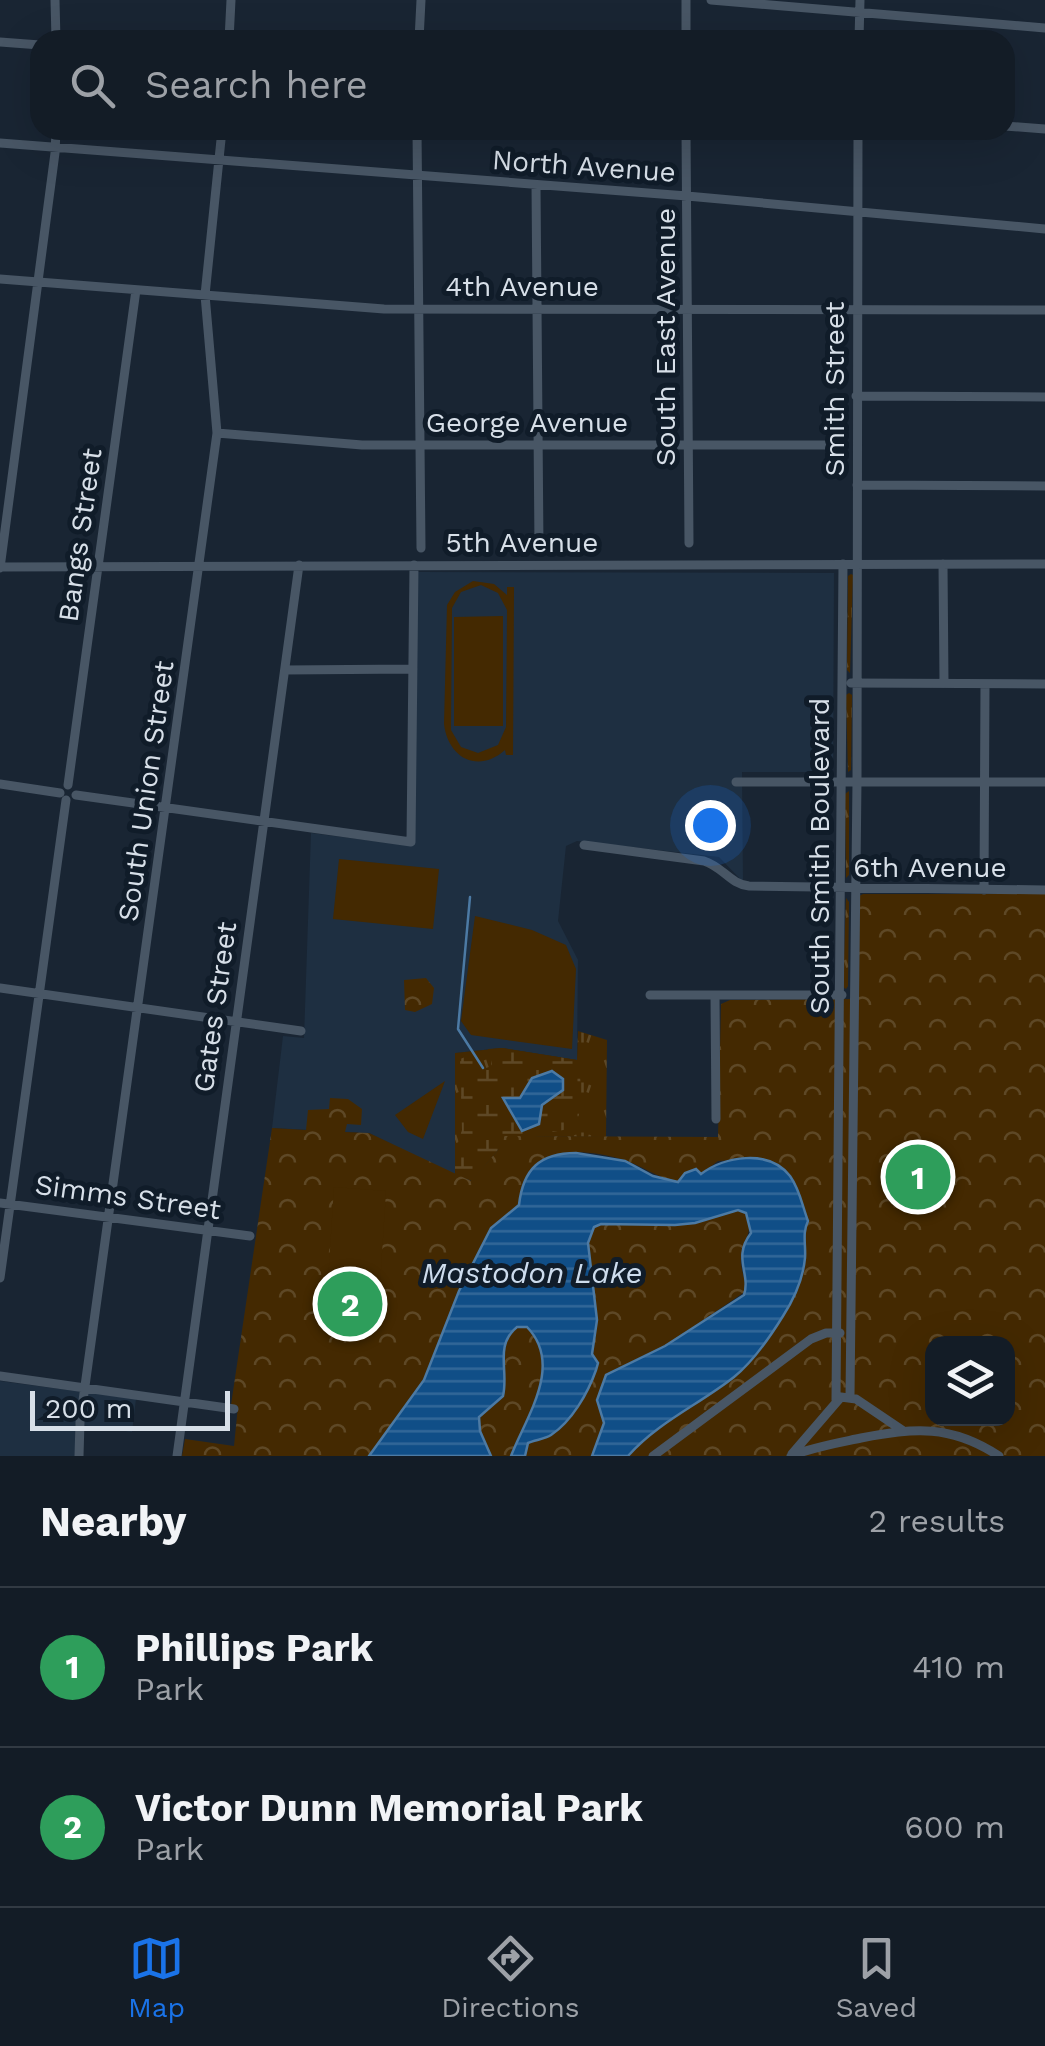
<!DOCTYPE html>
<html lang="en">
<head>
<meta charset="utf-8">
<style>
  body { margin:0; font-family:"Work Sans",sans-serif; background:#202932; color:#f1f3f6 }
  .controls { position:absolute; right:30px; bottom:30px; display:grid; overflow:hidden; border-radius:20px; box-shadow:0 10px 40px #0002 }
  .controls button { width:90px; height:90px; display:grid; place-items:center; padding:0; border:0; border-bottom:2px solid #323a43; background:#131c26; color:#f1f3f6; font:50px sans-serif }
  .scale { position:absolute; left:30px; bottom:25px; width:200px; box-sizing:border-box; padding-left:10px; border:5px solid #d7dfe8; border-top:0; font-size:28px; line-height:35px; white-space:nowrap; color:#d7dfe8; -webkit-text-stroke:8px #101c29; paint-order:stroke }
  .you { position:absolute; left:710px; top:825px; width:35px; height:35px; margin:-25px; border:8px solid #fff; border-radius:50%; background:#1a73e8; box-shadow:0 0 0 15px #1a73e833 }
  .badge { display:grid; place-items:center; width:65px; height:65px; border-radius:50%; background:#1a73e8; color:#fff; font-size:32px; font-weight:700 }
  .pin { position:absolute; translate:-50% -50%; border:5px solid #fff; box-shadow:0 2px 10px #0006 }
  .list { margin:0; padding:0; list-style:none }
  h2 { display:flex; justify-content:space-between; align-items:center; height:130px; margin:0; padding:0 40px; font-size:42px }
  h2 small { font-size:32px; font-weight:400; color:#9da1a7 }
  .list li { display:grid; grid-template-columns:65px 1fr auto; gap:30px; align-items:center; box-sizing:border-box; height:160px; padding:0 40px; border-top:2px solid #323a43 }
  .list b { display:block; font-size:38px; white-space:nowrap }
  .list p { margin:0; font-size:32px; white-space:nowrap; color:#9da1a7 }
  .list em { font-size:32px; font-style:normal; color:#9da1a7 }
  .icon { flex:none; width:55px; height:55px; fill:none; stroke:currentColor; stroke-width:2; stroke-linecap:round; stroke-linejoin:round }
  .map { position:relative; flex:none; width:1045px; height:1456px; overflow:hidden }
  .search { position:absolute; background:#131c26; box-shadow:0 10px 40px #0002; left:30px; right:30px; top:30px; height:110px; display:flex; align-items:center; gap:25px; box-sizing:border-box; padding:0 35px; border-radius:30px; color:#9da1a7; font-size:38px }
  .sheet { height:450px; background:#131c26 }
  nav { display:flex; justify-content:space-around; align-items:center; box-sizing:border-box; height:140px; border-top:2px solid #323a43; background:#131c26; font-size:28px; color:#9da1a7 }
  nav a { display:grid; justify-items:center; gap:5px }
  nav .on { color:#1a73e8 }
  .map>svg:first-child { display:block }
  .built { fill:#1e2f41 }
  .grass { fill:url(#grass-tufts) }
  .wetland { fill:url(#wetland-marsh); fill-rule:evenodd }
  .park { fill:url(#park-crowns); fill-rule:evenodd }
  .garden { fill:#442901; fill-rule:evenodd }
  .water { fill:url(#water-rules); stroke:#4c7aa4; stroke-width:2.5 }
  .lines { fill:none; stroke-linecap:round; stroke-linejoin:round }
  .stream { stroke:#4c7aa4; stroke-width:2.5 }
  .minor { stroke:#485665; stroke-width:9 }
  .labels { text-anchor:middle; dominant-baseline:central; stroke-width:10; stroke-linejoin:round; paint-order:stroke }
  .street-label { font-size:28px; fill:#d7dfe8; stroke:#101c29 }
  .water-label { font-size:30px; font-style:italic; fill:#cddced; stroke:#101c29 }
</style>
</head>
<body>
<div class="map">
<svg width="1045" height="1456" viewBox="0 0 1045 1456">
  <defs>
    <pattern id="grass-tufts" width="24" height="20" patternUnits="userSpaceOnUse" patternTransform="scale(2.5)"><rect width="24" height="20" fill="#442901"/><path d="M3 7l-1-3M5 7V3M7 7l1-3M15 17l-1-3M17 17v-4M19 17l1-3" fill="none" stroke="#5e4826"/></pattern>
    <pattern id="wetland-marsh" width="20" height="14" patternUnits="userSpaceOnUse" patternTransform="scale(2.5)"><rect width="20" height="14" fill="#442901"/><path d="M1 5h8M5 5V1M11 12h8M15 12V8" fill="none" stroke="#5e4826"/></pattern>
    <pattern id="park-crowns" width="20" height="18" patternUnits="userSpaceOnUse" patternTransform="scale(2.5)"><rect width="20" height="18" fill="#442901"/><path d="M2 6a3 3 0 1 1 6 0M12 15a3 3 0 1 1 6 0" fill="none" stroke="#5e4826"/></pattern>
    <pattern id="water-rules" width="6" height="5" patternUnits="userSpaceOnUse" patternTransform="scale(2.5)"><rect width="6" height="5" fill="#104e87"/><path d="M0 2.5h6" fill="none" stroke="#326798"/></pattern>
  </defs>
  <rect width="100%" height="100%" fill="#192533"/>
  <path class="built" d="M417,572L834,573L833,772H742L743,882L719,857L577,841L566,846L558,921L578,960L577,1060L502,1048L456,1053L455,1175L369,1133L272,1128L283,1036L304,1038L311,833L413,846Z
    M0,1381L136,1399L132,1432L75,1424V1456H0Z"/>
  <path class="grass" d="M851,574L853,575L850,673L847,670L848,576Z
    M849,693L852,695L851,770L848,772L846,695Z
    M849,791V875L846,878L845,794Z
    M846,898L849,902L848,986L846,989L843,987Z
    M578,1031L607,1040L606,1137L500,1136L499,1149L455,1175V1053L502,1048L577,1060Z"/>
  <path class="wetland" d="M502,1048L577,1060C582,1075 583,1116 574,1128L547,1133L499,1149L472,1181L455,1175V1153L462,1130L460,1059L468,1056L478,1065L489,1069L492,1064L488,1049ZM540,1077L556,1097L542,1105L540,1120L514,1119L503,1101L507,1097L515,1100L526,1091L532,1079Z"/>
  <path class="park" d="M863,894H1045V1456H628L647,1436L733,1378L756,1355L795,1296L805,1245L804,1229L808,1221L797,1188L788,1173L755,1159L718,1161L701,1174L699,1170L685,1173L678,1182C657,1178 641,1165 621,1159C574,1146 526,1147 519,1205L491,1228L448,1317L424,1380L373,1453L369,1456H182L185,1439L234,1446L238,1406L231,1405L272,1128L306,1130L308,1110L329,1109L330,1098L348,1099L362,1109L361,1125L347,1124L345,1132L369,1133L471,1181L499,1149L500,1136L718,1137L721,1004L730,1000L856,999L859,896ZM932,1344H1008V1418H932Z
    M426,978L434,988L432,1004L415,1012L405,1010L404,980Z
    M739,1210L746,1213C756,1233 739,1244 741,1264C742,1273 746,1282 746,1291L665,1346L612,1371L597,1404L604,1423L592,1456H491L478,1423L484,1410L499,1402L505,1377L502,1350L513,1329L528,1327C555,1356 541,1400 521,1430L528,1443L551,1435L577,1407L590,1386L597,1320L588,1243L594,1227C617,1216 650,1226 675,1225C697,1224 717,1215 739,1210Z"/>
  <path class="garden" d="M473,581L494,584L507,595V587H514L513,755H506L505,750C478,774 448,758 444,724L447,605L455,592ZM481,585L498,593L507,610L506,727L498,745L478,753L461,747L451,730L452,608L461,592Z
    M503,616V726H454V617Z
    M339,859L439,869L433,929L333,919Z
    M475,916L532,930L566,945L576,969L572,1049L471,1035L461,1021Z
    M445,1081L423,1139L408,1132L395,1115Z
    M334,1187L386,1191L379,1300L327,1297Z"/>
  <path class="water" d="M552,1071L563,1079V1090L542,1105L539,1124L522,1131L503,1098H520L532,1078Z
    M576,1153L625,1161L653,1176L678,1182L685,1173L696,1169L701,1174C724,1157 768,1148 790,1176C800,1190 802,1205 808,1221C802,1233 806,1245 805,1258C803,1279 794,1299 783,1316C770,1337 754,1361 734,1377C700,1404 658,1422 628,1456H592L604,1423L597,1400L606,1375L665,1346L744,1295C751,1273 732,1258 751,1233L746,1213L738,1210L695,1223L675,1225L601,1224L594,1227L588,1243L597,1320L592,1354L598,1363L596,1370C588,1393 572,1421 551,1435C545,1439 535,1440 528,1443L525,1456H511C526,1417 564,1365 527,1327H517C494,1346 509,1370 503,1396L479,1417L480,1431L491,1456H369L424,1380L459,1291L491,1228L519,1205C523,1169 540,1153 576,1153Z"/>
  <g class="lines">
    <path class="stream" d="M470,897L458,1029L483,1068"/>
    <path class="minor" d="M55,0L56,40
      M711,0L1045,28
      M229,40L231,0
      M419,40L421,0
      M686,40V0
      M859,40L860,0
      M0,42L40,45
      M1005,126L1045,129
      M417,130L421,548
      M686,130L689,543
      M0,143L687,196L1045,229
      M536,185L539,548
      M0,279L384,309L1045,310
      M856,396L1045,397
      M217,433L362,445H838
      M857,485L1045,486
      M943,564L944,683
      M0,567L1045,564
      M0,568L55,153L56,130
      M285,670L413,669
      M851,683L1045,684
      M736,782H1045
      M0,784L60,793
      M68,785L136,290
      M76,795L411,842L414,565
      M584,845L704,861C723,867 730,884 749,886L1045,890
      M984,890L985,684
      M0,988L301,1031
      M650,995H842
      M715,995L716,1119
      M0,1203L250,1236
      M0,1278L66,800
      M0,1376L234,1409
      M850,1396L857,781L858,130
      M836,1400L843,564
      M792,1454L841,1397L856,1399L902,1430
      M79,1456L80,1422L217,433L205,295L222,130
      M177,1456L299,565
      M653,1456L811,1339L826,1333H840
      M791,1456C813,1447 837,1443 861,1438C915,1428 950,1424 999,1456"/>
  </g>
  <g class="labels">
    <g class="street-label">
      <text transform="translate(584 166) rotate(4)">North Avenue</text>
      <text x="522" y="286">4th Avenue</text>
      <text transform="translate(665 337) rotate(-90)">South East Avenue</text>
      <text transform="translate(834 389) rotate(-90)">Smith Street</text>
      <text x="527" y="422">George Avenue</text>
      <text transform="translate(80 535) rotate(-82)">Bangs Street</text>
      <text x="522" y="542">5th Avenue</text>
      <text transform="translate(146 791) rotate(-82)">South Union Street</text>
      <text transform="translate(819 856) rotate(-90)">South Smith Boulevard</text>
      <text x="930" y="867">6th Avenue</text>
      <text transform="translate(215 1007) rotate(-82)">Gates Street</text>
      <text transform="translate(128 1197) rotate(8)">Simms Street</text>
    </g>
    <g class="water-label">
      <text x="532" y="1272">Mastodon Lake</text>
    </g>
  </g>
</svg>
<div class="controls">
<button><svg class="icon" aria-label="layers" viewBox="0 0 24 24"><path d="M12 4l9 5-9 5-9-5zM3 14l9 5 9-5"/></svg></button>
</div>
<div class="scale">200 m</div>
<div class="you"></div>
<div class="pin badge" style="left:918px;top:1177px;background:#2e9e5b">1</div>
<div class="pin badge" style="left:350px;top:1304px;background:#2e9e5b">2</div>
<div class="search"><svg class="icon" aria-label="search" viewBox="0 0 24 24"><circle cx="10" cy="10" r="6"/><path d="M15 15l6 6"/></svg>Search here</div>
</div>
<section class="sheet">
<h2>Nearby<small>2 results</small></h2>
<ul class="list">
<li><span class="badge" style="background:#2e9e5b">1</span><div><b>Phillips Park</b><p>Park</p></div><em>410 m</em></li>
<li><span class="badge" style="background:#2e9e5b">2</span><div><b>Victor Dunn Memorial Park</b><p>Park</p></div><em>600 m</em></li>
</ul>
</section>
<nav>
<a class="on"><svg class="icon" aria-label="map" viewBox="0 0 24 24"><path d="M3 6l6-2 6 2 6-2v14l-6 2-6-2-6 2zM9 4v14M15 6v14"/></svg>Map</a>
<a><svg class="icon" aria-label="directions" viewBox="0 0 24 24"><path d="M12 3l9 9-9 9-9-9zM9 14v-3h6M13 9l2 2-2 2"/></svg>Directions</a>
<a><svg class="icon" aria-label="saved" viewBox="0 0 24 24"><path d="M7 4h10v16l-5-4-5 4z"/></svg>Saved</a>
</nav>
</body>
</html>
